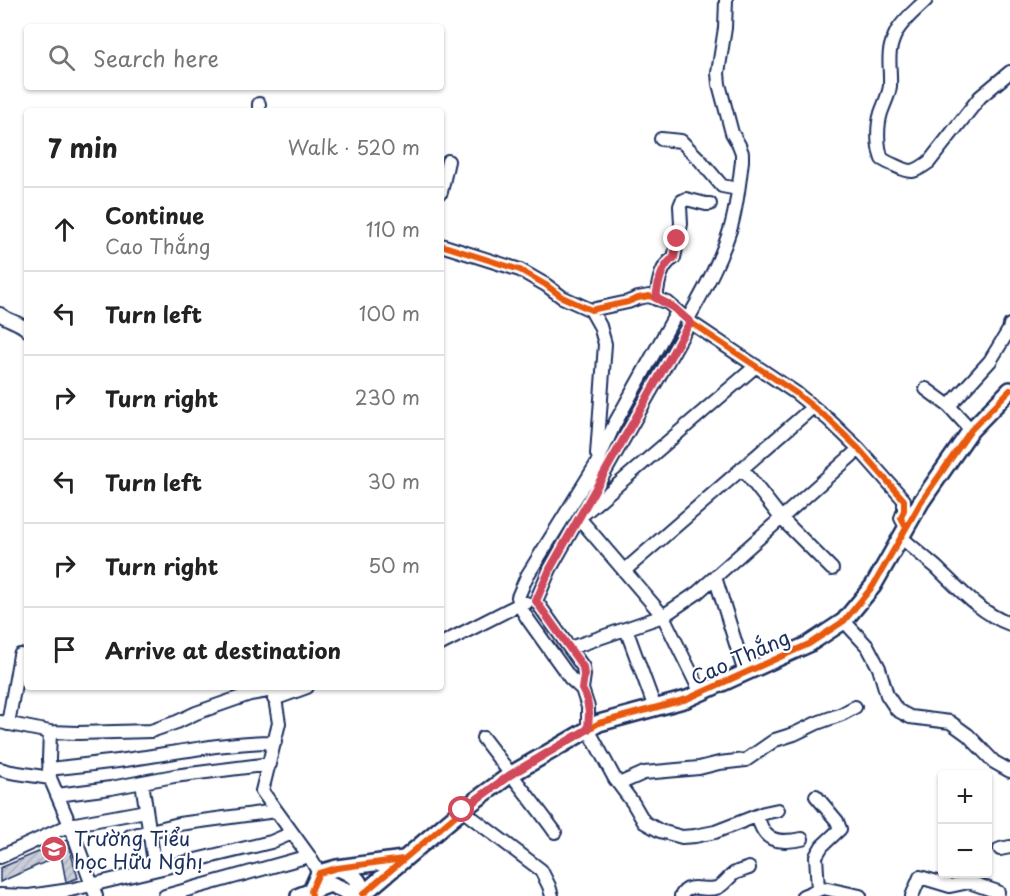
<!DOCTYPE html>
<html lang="en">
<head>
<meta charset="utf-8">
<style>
  body { margin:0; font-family:"Playpen Sans",sans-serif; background:#f6f6f6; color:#222 }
  .controls { position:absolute; right:18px; bottom:18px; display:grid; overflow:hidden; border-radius:6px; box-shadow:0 2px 4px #0004 }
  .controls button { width:54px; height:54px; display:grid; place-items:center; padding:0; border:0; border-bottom:2px solid #e0e0e0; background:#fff; color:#222; font:30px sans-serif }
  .stop { position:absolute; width:18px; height:18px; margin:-14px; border:4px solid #d1495b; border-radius:50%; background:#fff }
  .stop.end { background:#d1495b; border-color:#fff; box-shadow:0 2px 6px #0008 }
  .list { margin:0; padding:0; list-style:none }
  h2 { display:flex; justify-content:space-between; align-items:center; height:78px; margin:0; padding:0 24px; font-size:26px }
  h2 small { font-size:20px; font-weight:400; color:#767676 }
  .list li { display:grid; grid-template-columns:39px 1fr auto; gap:18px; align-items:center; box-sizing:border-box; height:84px; padding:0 24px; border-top:2px solid #e0e0e0 }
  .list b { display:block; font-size:22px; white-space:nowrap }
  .list p { margin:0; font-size:20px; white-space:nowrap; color:#767676 }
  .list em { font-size:20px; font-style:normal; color:#767676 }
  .icon { flex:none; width:33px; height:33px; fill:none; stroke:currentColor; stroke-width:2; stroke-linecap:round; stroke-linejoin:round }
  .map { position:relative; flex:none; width:1010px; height:896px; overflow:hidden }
  .search { position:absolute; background:#fff; box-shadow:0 2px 4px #0004; left:24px; top:24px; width:420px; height:66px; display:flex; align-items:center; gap:15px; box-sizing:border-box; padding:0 21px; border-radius:6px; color:#767676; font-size:22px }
  .panel { position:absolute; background:#fff; box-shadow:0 2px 4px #0004; left:24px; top:108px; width:420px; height:582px; border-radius:6px }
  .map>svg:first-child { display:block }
  .building { fill:url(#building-hatch); stroke:#1b2f5e; stroke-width:1.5 }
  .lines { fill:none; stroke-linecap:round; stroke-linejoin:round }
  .minor-casing { stroke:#1b2f5e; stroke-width:16 }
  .major-casing { stroke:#1b2f5e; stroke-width:20 }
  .minor { stroke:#fff; stroke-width:12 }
  .major { stroke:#fff; stroke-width:15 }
  .cycleway-casing { stroke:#fff; stroke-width:10 }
  .cycleway { stroke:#e8590c; stroke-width:6 }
  .route { stroke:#d1495b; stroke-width:8 }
  .labels { text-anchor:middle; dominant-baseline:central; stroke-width:4.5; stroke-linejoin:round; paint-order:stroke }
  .street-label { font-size:20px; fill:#1b2f5e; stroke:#fff }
  .poi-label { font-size:20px; fill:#1b2f5e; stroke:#fff; text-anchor:start }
</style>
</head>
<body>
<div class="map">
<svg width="1010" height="896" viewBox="0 0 1010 896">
  <defs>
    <pattern id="building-hatch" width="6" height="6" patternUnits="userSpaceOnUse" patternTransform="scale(1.5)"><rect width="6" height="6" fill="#caceda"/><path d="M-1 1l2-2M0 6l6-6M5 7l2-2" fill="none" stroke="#adb1be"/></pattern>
  </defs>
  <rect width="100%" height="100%" fill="#fff"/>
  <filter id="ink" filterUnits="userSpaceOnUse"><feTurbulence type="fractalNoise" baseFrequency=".0167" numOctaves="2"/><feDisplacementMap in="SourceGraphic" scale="12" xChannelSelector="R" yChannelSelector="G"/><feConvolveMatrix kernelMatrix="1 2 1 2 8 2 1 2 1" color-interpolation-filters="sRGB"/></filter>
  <g filter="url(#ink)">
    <path class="building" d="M67,840L78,878L66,882L61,855L0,882V868Z"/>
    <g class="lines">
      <g class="minor-casing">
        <path id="minor" d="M926,0C916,10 904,19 897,31C885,54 891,63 890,86C889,95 884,104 881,113C877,126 877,146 882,159C887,162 891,164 896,166C912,174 915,172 929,162L980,97L1010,72
          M259,111V104
          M661,139L681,141L700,160L722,186L738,189
          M441,192L448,161
          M441,245L520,270L546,285L562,297L591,310L628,302L638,298L649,296L668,303L690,322L796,393L828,419L859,449L904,500V510L901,518L906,527
          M656,299C658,285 660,265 674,258L681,224L680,206L682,201L686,199L706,204H710
          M591,310L600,326L605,344L597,454
          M677,312L614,425L596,465L527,576L518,597L521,608L527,618L570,678L582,689L588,707V729L615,779L633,803L644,822L660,831L682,837L695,836L715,832L764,813L778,810
          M0,314C8,321 20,322 27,330
          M688,319C704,290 720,262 730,230C737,208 739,184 742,161V153L739,145L732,133L719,84L718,73L725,28L726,0
          M926,389L949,406L971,430
          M949,406L990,361L1009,330L1010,325
          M742,468L781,518L832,569
          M901,537C912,547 924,557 936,567C958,588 981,614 1010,624
          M624,571L813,407
          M715,577L745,673
          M844,621L868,647L879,668L887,695L897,710L910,717L950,722L968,735L994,762L1010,771
          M626,629L655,708
          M441,644L520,604L526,603
          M570,648L663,616L697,593L859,449
          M273,687L279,723L262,791L309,856L319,873
          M582,689L584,675L583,667L536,601L550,569L690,322
          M701,693L663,616L579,518L756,366
          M274,699L307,687
          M0,722L50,732L78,733L151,731L177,722L196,713L250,694L273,690
          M8,724L20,655
          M50,732L49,759L50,778L70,825L96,896
          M483,738C507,770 532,800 555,832
          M0,769L11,772L50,778
          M49,769C76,766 104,763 132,759C180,752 227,742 275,742
          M142,782L155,869
          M619,784L644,773L699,768L719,763L746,760L775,740L794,734L817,723L842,714L855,707
          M57,795L111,788L174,776L270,764
          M816,796L837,821L840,829L822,846L816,856L818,890
          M462,810L541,870L549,886L552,896
          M757,816C759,821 761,828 765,833C773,844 791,841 802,839
          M130,836L179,824L276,811
          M1000,849L1010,847
          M0,857L70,825L146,811
          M0,895L29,896L70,890L271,842L292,833
          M165,896L309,856
          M681,896C689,881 703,892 716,888C724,886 728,877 735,873C739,871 744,870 749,868
          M803,896L823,888L860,896
          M912,896L920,877L950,886L969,882L998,892"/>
      </g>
      <g class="major-casing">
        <path id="major" d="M337,868C352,873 361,879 363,896
          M363,894L462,810L510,775L599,723L687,699L809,644L844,621L873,586L921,502L971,430L1010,390
          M299,896L330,884L349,892L351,896
          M312,896L311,891L319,873L337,868L403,859"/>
      </g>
      <use href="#minor" class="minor"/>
      <use href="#major" class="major"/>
      <g class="cycleway-casing">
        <path id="cycleway" d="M441,245L520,270L546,285L562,297L591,310L628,302L638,298L649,296L668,303L690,322L796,393L828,419L859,449L904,500V510L901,518L905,526
          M363,894L462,810L510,775L599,723L687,699L809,644L844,621L873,586L921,502L971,430L1010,390
          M312,896L311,891L319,873L337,868L403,859"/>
      </g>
      <use href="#cycleway" class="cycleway"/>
    </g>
  </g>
  <g class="lines" filter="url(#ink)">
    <path class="route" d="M462,810L510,775L588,729L589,713L587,699L582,689L584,675L583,667L536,601L550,569L690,322L674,308L656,298C658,285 661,265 674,258L677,239"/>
  </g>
  <defs>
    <g id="school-disc" transform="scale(1.35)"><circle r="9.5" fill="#d1495b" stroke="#fff"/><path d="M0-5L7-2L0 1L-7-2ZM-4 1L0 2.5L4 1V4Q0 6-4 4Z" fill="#fff"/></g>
  </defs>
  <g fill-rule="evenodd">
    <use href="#school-disc" x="54" y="849"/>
  </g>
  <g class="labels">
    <g class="street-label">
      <text transform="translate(740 657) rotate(-24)">Cao Thắng</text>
    </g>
    <g class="poi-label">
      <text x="74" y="838">Trường Tiểu<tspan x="74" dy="23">học Hữu Nghị</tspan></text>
    </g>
  </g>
</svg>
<div class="controls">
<button>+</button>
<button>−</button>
</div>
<div class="stop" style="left:462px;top:810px"></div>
<div class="stop end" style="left:677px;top:239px"></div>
<div class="search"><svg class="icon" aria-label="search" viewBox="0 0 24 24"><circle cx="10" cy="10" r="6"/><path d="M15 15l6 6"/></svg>Search here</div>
<section class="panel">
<h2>7 min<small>Walk · 520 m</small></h2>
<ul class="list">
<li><svg class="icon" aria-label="ahead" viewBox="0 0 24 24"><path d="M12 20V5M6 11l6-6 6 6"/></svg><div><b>Continue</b><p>Cao Thắng</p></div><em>110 m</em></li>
<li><svg class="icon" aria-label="left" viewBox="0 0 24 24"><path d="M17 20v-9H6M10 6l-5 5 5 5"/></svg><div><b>Turn left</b></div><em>100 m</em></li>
<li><svg class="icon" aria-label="right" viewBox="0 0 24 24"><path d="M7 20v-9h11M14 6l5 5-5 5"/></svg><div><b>Turn right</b></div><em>230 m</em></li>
<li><svg class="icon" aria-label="left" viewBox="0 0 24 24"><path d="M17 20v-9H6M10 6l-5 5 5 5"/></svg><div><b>Turn left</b></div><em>30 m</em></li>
<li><svg class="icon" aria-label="right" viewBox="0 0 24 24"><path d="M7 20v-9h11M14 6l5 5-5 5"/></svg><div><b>Turn right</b></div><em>50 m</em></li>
<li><svg class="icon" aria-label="arrive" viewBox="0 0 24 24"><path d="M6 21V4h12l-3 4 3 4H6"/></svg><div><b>Arrive at destination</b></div></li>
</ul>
</section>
</div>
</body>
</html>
